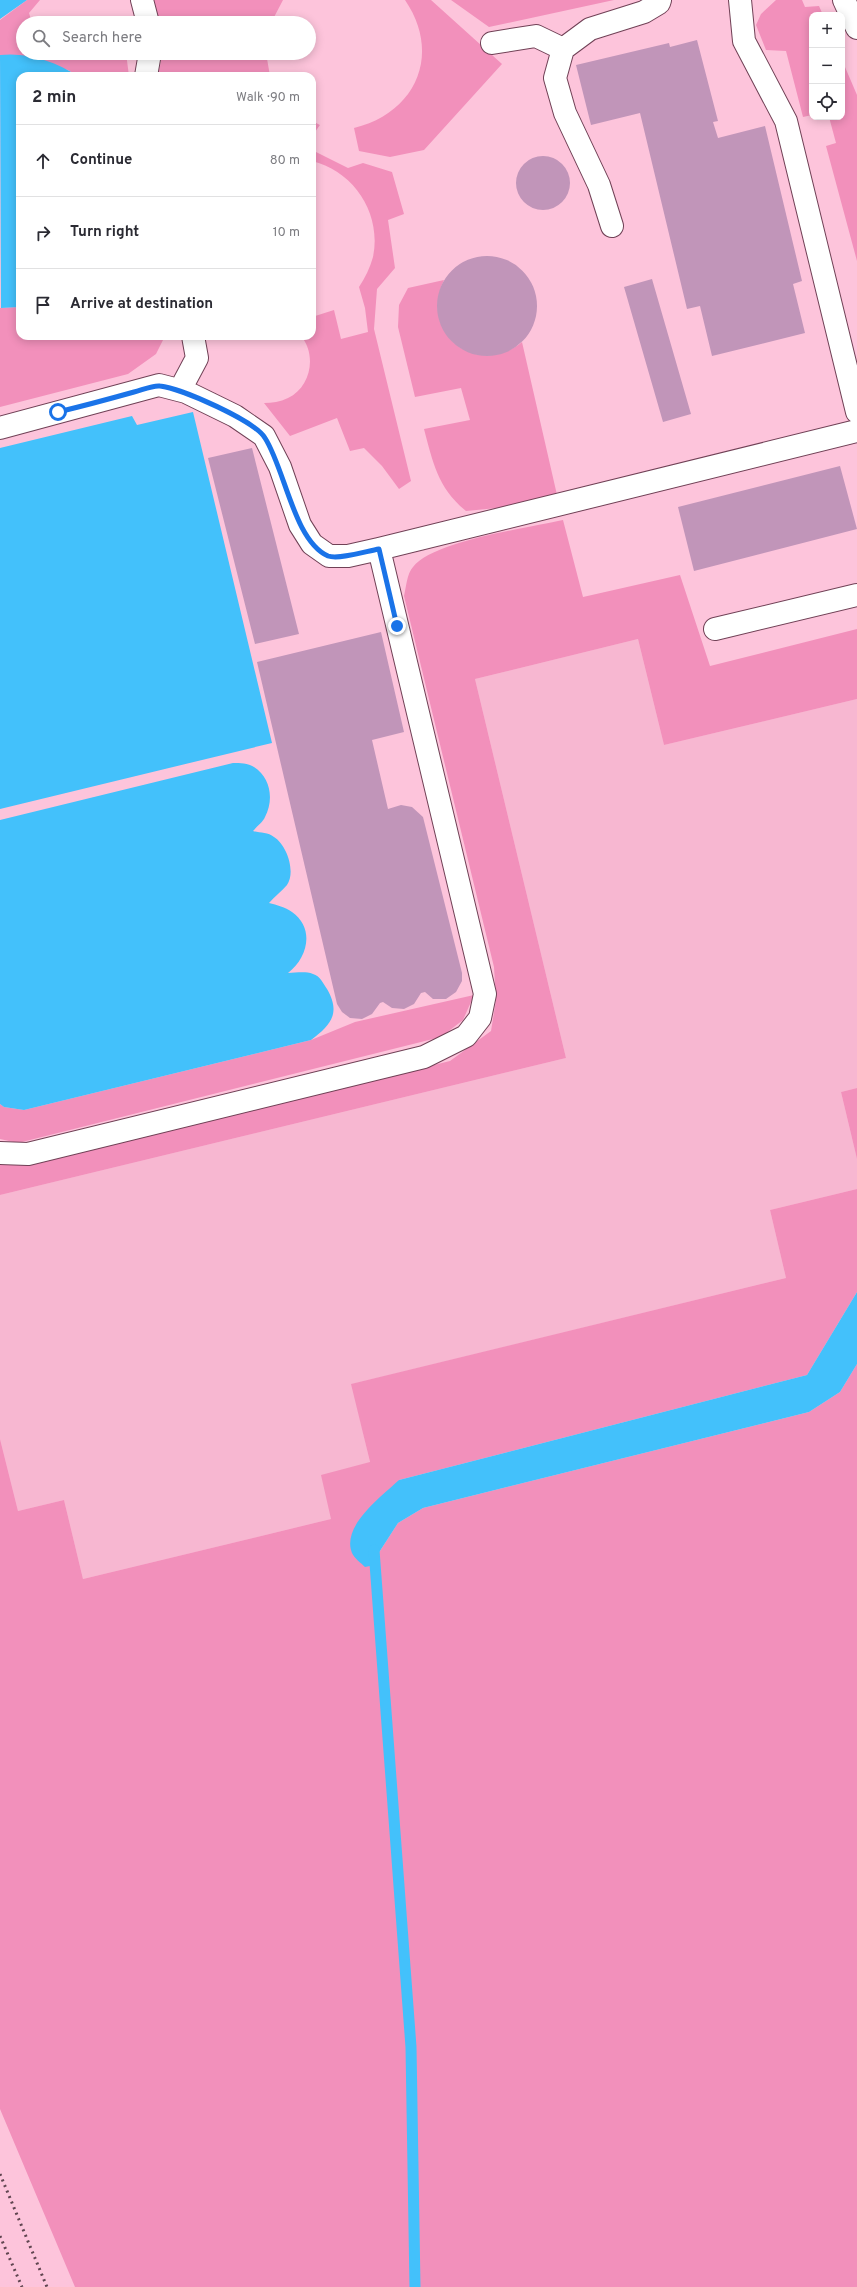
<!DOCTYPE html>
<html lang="en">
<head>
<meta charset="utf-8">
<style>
  body { margin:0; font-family:Overpass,sans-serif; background:#f2f2f3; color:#2b2b33 }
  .controls { position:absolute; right:12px; top:12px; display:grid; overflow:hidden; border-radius:8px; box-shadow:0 2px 10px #0003 }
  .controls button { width:36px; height:36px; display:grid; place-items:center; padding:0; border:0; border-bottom:1px solid #e1e1e2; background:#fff; color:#2b2b33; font:20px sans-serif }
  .stop { position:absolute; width:12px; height:12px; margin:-9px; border:3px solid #1a73e8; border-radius:50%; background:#fff }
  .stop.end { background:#1a73e8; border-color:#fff; box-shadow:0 1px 4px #0008 }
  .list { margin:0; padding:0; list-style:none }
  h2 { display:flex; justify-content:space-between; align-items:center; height:52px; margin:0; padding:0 16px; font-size:17px }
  h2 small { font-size:13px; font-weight:400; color:#7c7c81 }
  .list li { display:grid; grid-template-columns:26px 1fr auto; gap:12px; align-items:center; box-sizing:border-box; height:72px; padding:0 16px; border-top:1px solid #e1e1e2 }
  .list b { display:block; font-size:15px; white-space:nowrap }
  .list em { font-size:13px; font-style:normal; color:#7c7c81 }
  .icon { flex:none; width:22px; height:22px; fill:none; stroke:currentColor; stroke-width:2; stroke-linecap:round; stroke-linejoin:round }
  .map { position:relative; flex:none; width:857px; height:2287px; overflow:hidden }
  .search { position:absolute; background:#fff; box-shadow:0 2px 10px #0003; left:16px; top:16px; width:300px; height:44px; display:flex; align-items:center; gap:10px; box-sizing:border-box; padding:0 14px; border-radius:22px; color:#7c7c81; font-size:15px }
  .panel { position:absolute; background:#fff; box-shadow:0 2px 10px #0003; left:16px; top:72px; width:300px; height:268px; border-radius:12px }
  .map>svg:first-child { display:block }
  .built { fill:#f7b7d1 }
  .green { fill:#f290bb }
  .water { fill:#43c1fb }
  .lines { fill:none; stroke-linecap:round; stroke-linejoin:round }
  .stream { stroke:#43c1fb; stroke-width:11 }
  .building { fill:#c195b9 }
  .minor-casing { stroke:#704156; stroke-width:24 }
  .minor { stroke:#fff; stroke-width:22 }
  .rail { stroke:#604550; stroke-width:3; stroke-dasharray:2 4; stroke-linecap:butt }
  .route { stroke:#1a73e8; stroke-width:5 }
</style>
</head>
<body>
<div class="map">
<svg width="857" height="2287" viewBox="0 0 857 2287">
  <rect width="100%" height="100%" fill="#fdc4db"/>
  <path class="built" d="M638,639L664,745L857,699V1088L841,1092L857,1159V1189L770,1210L786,1278L352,1384L370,1463L331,1519L83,1579L64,1500L18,1511L0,1439V1195L566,1058L475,679Z"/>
  <path class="green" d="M27,0H40L29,13L32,23H23V53H126L129,76H78L68,70L0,55V20Z
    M154,0H283L271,23H157Z
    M405,0H431L502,64L424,150L390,157L359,151L354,128C416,113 442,54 405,0Z
    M451,0H614L489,27Z
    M776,0H802L805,7L819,6L823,15H812V115L803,117L786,51L766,50L756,25L761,14Z
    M160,53H266L270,76H158L161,61Z
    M842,60L857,95V261L826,146L836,143L829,117H842Z
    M312,121L320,125L312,136Z
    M312,150L348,168L363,163L392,172L404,214L388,220L395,268L377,289L374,329L411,481L399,489L382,466L364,448L350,451L337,418L290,436L264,403C272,403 280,402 288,398C311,387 317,355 301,336H312V317L334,310L341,339L368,332L365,308L359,287C365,278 370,268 373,257C382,214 354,171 312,161Z
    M444,280C418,333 477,379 522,342L557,495L497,508L466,511C438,488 433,463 424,429L470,420L461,388L415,397L398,327L399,305L408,288Z
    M20,307V336H165L156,354L128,374L0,407V308Z
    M563,520L583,597L680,575L710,666L857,629V699L664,745L638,639L475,679L566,1058L0,1195V1164L32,1165L450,1061L491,1031L496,1000L494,967L404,596C406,588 407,573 413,567C434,540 529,528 563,520Z
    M474,995L463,1020L441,1037L18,1143L0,1139V1104L4,1107L24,1110L311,1040L355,1022Z
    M857,1088V1159L841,1092Z
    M857,1189V1292L807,1375L399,1480L378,1554L398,1523L423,1508L809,1412L840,1392L857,1364V2287H75L0,2109V1439L18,1511L64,1500L83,1579L331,1519L321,1475L370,1462L351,1384L786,1278L770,1210Z"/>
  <path class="water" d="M0,0H27L0,19Z
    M0,55C27,52 55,61 78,76H20V307L1,308Z
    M193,412L272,743L0,809V448L132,416L137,425Z
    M233,763C240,763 248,763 254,767C271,778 274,800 265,817C263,822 257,826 253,831C260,833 268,832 274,837C287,845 296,872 287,885C282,891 274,897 269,903C277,905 285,907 292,912C315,928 308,958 288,973C296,973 305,971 313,974C320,976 323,983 327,989C341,1013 331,1025 311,1040L24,1110L4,1107L0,1104V820Z
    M857,1292V1364L840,1392L809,1412L423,1508L398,1523L378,1554L375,1565L365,1567C361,1563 354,1558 352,1553C341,1526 382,1496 399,1480L807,1375Z"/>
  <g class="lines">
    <path class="stream" d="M374,1550L411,2047L415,2287"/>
  </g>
  <path class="building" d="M697,40L718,121L713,122L718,138L765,126L802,281L793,284L805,333L712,356L700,306L687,309L640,113L591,125L576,65L669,43L670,47Z
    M516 183a27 27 0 1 1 54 0a27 27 0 1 1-54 0Z
    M437 306a50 50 0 1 1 100 0a50 50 0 1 1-100 0Z
    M652,279L691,414L663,422L624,287Z
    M252,448L299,634L255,644L208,458Z
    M840,466L857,529L694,571L678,507Z
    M381,632L404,732L372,740L388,809L401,805L412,807L423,817L462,973V981L456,992L446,999H433L425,992L421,993L414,1004L404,1009L392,1008L383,1002L380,1003L372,1014L362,1019L350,1018L342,1012L337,1004L257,662Z"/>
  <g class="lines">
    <g class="minor-casing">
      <path id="minor" d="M142,0L148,23
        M740,0L744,41L786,121L857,412
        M844,0L857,28
        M492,43L536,36L563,49
        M146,76L150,53
        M612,226L599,185L565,113L555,78L563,49L590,29L644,12L659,3L660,0
        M180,390L197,358L193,336
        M0,428L159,385L186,392L235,416L264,436L280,467L300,525L312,544L329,556H348L379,549L857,431
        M715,629L857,595
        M0,1153L28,1154L424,1057L466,1036L480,1018L485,994L379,549"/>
    </g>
    <use href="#minor" class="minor"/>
    <path class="rail" d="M0,2174L47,2287
      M0,2236L22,2287"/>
  </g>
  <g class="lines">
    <path class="route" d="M58,412C83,406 109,399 134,392C142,390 153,385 160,386C181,388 255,421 265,438C285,469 294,541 328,556C339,560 367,551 379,549L397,626"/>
  </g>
</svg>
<div class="controls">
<button>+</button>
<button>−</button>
<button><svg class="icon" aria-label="locate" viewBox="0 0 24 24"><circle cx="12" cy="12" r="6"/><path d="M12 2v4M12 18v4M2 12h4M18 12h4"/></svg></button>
</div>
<div class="stop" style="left:58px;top:412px"></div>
<div class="stop end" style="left:397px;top:626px"></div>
<div class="search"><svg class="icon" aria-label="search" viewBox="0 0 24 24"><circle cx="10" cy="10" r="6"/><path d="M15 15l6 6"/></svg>Search here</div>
<section class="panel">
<h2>2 min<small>Walk · 90 m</small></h2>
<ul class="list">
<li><svg class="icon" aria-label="ahead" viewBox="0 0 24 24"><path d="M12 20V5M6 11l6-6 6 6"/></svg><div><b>Continue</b></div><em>80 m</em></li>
<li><svg class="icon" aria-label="right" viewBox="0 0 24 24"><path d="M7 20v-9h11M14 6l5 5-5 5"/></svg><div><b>Turn right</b></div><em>10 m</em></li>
<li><svg class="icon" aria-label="arrive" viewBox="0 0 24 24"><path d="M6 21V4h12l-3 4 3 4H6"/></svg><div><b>Arrive at destination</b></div></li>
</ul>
</section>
</div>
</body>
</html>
